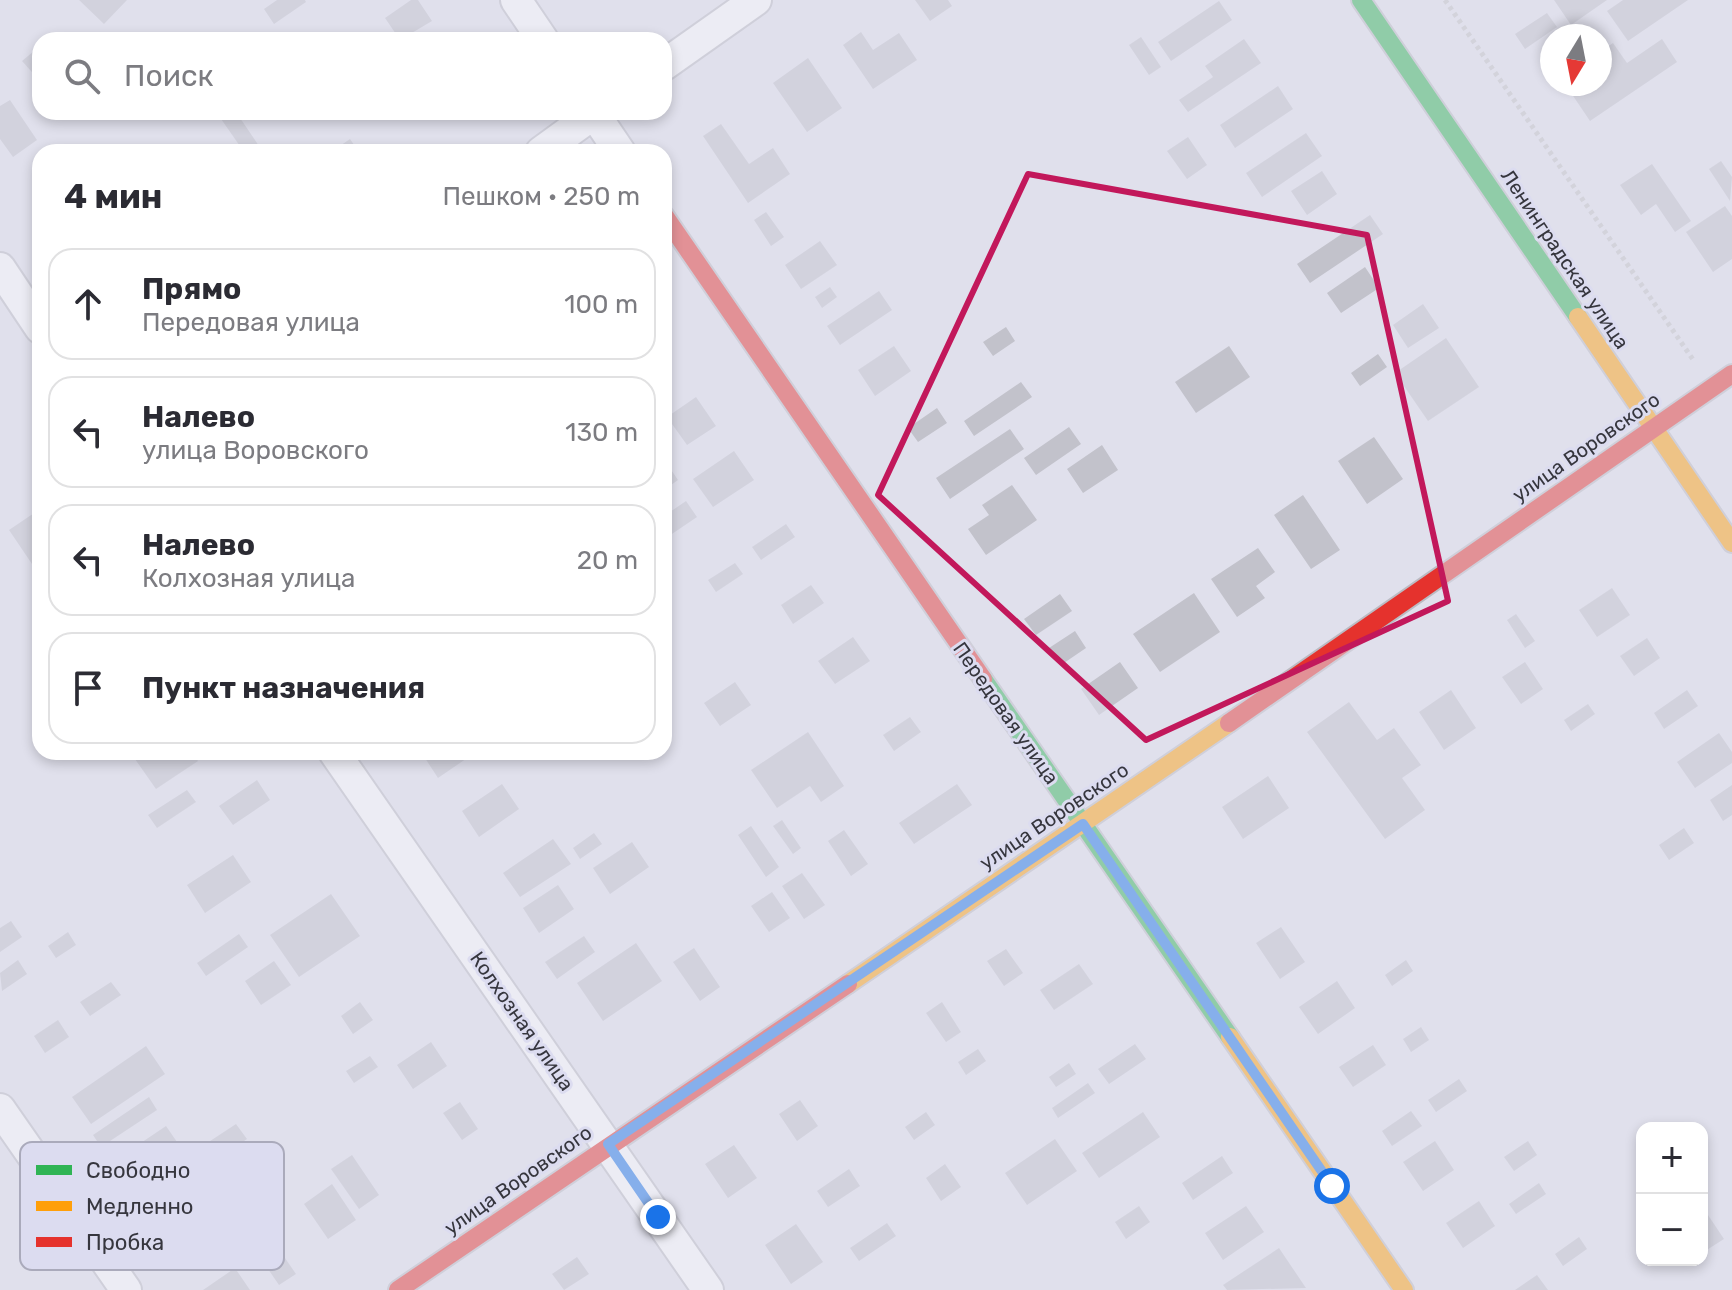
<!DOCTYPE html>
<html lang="ru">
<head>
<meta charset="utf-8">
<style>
  body { margin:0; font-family:Rubik,sans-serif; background:#f2f2f3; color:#2b2b33 }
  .controls { position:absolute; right:24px; bottom:24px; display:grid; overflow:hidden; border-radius:16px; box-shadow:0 4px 12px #0003 }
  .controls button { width:72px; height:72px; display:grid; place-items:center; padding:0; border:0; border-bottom:2px solid #e1e1e2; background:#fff; color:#2b2b33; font:40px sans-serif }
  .compass { position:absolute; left:1540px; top:24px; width:72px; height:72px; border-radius:50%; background:#fff; box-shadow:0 4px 12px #0003; rotate:190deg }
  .stop { position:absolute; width:24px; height:24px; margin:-18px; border:6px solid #1a73e8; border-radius:50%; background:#fff }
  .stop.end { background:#1a73e8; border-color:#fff; box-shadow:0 2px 8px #0008 }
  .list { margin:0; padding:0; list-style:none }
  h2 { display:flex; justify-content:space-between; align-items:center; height:104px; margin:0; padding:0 32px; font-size:34px }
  h2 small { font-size:26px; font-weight:400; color:#7c7c81 }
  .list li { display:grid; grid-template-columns:52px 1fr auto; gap:24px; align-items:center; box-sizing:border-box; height:112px; margin:0 16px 16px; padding:0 16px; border:2px solid #e1e1e2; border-radius:24px }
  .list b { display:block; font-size:30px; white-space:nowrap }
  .list p { margin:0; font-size:26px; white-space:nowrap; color:#7c7c81 }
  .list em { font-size:26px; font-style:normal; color:#7c7c81 }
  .icon { flex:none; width:44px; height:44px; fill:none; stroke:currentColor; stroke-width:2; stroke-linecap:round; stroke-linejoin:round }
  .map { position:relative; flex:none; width:1732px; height:1290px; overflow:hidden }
  .search { position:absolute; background:#fff; box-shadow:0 4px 12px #0003; left:32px; top:32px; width:640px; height:88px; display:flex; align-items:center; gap:20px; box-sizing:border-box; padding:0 28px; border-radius:24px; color:#7c7c81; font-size:30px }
  .panel { position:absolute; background:#fff; box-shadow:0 4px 12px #0003; left:32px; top:144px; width:640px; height:616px; border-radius:24px }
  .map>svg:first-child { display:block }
  .building { fill:#c2c2cb }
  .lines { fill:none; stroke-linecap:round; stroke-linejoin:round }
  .street-casing { stroke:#bbbbc3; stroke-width:34 }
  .fast-casing { stroke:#bbbbc3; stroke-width:22 }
  .slow-casing { stroke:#bbbbc3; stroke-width:22 }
  .jam-casing { stroke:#bbbbc3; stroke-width:22 }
  .path { stroke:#c3c3c6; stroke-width:5; stroke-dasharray:4 4; stroke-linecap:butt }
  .street { stroke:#fafafc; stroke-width:30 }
  .fast { stroke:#30b455; stroke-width:18 }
  .slow { stroke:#ff9f0a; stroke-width:18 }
  .jam { stroke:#e5322d; stroke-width:18 }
  .route { stroke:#1a73e8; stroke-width:10 }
  .marked { fill:none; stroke:#c2185b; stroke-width:6; stroke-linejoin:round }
  .labels { text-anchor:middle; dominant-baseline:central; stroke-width:6; stroke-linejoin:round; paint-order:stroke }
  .street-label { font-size:20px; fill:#36363e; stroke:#dcdcf0 }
  .key { fill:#dcdcf0; stroke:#aab; stroke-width:2 }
  .key-label { font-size:22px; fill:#36363e }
</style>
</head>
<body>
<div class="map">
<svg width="1732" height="1290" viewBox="0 0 1732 1290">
  <rect width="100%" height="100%" fill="#e0e0ec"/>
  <path class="building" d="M79,0H127L104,24Z
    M277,0H305L306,2L274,24L264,9Z
    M411,0H418L432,21L400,40L385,18Z
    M915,0H948L952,6L930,21Z
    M1554,0H1607L1571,25Z
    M1623,0H1688L1628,41L1607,11Z
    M1219,1L1232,20L1171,61L1158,42Z
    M1547,13L1557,27L1525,49L1515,34Z
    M861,32L873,50L899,33L917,60L873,89L843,45Z
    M1141,37L1161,67L1149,75L1129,45Z
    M1244,39L1261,63L1188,112L1179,100L1213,77L1205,66Z
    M1662,39L1677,62L1590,121L1565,84H1600V52L1613,43L1627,63Z
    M40,46V81L22,61Z
    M808,58L842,108L807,132L773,83Z
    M1278,86L1293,109L1235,148L1220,125Z
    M10,100L37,140L13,157L0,139V106Z
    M225,112H236L259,146L244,152L219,116Z
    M721,124L749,164L773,148L790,174L748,203L703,136Z
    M1306,133L1322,156L1262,197L1246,173Z
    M1188,137L1207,165L1187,179L1167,151Z
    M350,139L359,152H331Z
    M1721,161L1732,177L1730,201L1709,169Z
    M1652,164L1691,221L1675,232L1656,204L1641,215L1620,185Z
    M1322,171L1337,194L1307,215L1291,191Z
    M1725,206L1732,216V259L1713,272L1686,232Z
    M766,212L784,237L771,246L754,220Z
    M1370,215L1383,234L1310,283L1297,264Z
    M820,241L837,265L801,289L785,265Z
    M1365,267L1379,288L1341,313L1327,293Z
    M830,287L837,297L822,308L815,297Z
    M879,291L892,310L840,345L827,326Z
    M1423,304L1439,328L1408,348L1393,325Z
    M1006,327L1015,341L993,356L983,342Z
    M1446,338L1479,387L1428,421L1395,373Z
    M894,346L911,371L875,396L858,370Z
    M1229,346L1250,377L1196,413L1175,382Z
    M1378,354L1387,367L1360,386L1351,373Z
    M1021,382L1032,397L974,436L964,421Z
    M696,397L716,426L687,445L667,417Z
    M937,408L947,423L918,442L908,428Z
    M1069,427L1081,444L1036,475L1024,458Z
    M1010,429L1024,449L950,499L936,478Z
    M1374,437L1403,479L1367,504L1338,461Z
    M1102,445L1118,470L1083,493L1067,469Z
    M734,451L754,480L713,507L693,479Z
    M664,459L678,480L664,490Z
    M1012,485L1037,520L986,555L968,529L989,515L982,505Z
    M1303,495L1340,550L1311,569L1274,515Z
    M686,501L697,517L666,538L664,516Z
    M40,509V559L32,564L9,530Z
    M786,524L795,537L761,560L752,547Z
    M1258,548L1275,572L1256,586L1265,598L1237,617L1211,579Z
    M735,563L743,574L716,592L708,580Z
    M811,585L824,603L793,624L781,605Z
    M1612,588L1630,615L1597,637L1579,610Z
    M1194,593L1220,632L1160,672L1133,634Z
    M1060,594L1072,611L1036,635L1024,619Z
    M1516,614L1535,641L1525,648L1507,620Z
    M1075,631L1086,648L1061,665L1049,648Z
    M853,637L870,661L835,684L818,661Z
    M1647,638L1660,658L1634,676L1620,656Z
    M1120,662L1138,688L1099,715L1081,689Z
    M1525,662L1543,689L1521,704L1502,677Z
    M735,682L751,705L720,726L704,703Z
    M1451,690L1476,728L1444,750L1419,712Z
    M1687,690L1698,706L1664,729L1654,713Z
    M1349,702L1377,740L1394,728L1421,765L1402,778L1425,810L1385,839L1307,732Z
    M1588,704L1595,714L1571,731L1564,720Z
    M910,717L921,732L894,751L883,735Z
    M808,732L844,786L821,802L810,786L777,808L751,770Z
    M1719,733L1732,752V763L1695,788L1677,762Z
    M130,752H192L198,761L156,789Z
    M421,752H476L438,778Z
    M1268,776L1289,808L1243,839L1222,807Z
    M257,780L270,800L233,825L219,806Z
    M502,784L519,809L479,837L462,811Z
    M957,784L972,805L914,844L899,823Z
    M1732,785V815L1723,821L1710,800Z
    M187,790L196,802L157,828L148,815Z
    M782,820L801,848L793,854L773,826Z
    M751,826L779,867L766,877L738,835Z
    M1684,828L1694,843L1669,860L1659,845Z
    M844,830L868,864L851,876L828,841Z
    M594,833L602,844L580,859L573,848Z
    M553,839L571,864L520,897L503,873Z
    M632,842L649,867L610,894L593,868Z
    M233,855L251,882L205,913L187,885Z
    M802,873L825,905L804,919L782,886Z
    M558,885L574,909L539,933L523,908Z
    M772,892L790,918L769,932L751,906Z
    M331,894L360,936L299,977L270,935Z
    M11,921L22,937L0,952V928Z
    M1281,927L1305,962L1280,979L1256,943Z
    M68,932L76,945L56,958L48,946Z
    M239,934L248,947L206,976L197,963Z
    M584,936L595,952L557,979L545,962Z
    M636,943L662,981L603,1021L577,983Z
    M694,948L720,987L700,1001L673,962Z
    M1006,949L1023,973L1004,986L987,961Z
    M18,960L27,974L2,991L0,973Z
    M1406,960L1413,971L1392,986L1385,975Z
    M274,961L291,985L261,1005L245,981Z
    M1079,964L1093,984L1054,1010L1040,990Z
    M1337,981L1355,1008L1318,1034L1299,1007Z
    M111,982L121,995L90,1016L80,1002Z
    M360,1002L373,1020L353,1034L341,1016Z
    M942,1002L961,1032L946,1042L926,1013Z
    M58,1020L69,1037L45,1053L34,1036Z
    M1421,1027L1429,1040L1411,1052L1403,1039Z
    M431,1042L447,1066L413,1089L397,1065Z
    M1135,1044L1146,1059L1109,1084L1098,1069Z
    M1373,1045L1386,1065L1353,1087L1339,1067Z
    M146,1046L165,1074L91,1124L72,1097Z
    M978,1049L986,1061L966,1075L958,1062Z
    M370,1056L378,1067L354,1083L346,1071Z
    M1069,1063L1076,1074L1056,1087L1049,1077Z
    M1459,1079L1467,1091L1436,1112L1428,1100Z
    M1088,1083L1095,1093L1058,1118L1052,1108Z
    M149,1097L157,1110L101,1147L93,1135Z
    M800,1100L818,1126L797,1141L779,1114Z
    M460,1102L478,1129L462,1140L443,1113Z
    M1411,1111L1422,1126L1392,1146L1382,1131Z
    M926,1112L935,1125L914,1140L905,1127Z
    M1143,1112L1160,1137L1099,1178L1082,1153Z
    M236,1124L247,1139L215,1161L204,1145Z
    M166,1126L184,1152L126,1191L108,1165Z
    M1055,1139L1077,1171L1027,1205L1005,1173Z
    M1435,1141L1454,1170L1423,1191L1403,1162Z
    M1528,1141L1537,1155L1514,1171L1504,1157Z
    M734,1145L757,1178L728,1198L705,1164Z
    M352,1155L379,1195L359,1209L331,1169Z
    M1222,1156L1233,1173L1193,1200L1182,1183Z
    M945,1164L961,1187L941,1201L926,1178Z
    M849,1169L860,1186L828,1207L817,1191Z
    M1539,1183L1546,1194L1516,1214L1509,1204Z
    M332,1184L356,1220L328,1239L304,1204Z
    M1479,1201L1495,1226L1463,1248L1446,1223Z
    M1139,1206L1150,1222L1126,1239L1115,1222Z
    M1246,1206L1264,1232L1223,1260L1205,1233Z
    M1702,1206L1724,1239L1702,1253Z
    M887,1223L896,1236L859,1261L850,1248Z
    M796,1224L823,1262L791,1284L765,1245Z
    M263,1226L296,1274L279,1285L246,1237Z
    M1579,1237L1587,1249L1563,1266L1555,1254Z
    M1279,1248L1306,1288L1227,1290L1223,1285Z
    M577,1257L589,1274L564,1290L552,1274Z
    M235,1268L250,1290H203Z
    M1537,1275L1548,1290H1515Z"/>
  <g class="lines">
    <g class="street-casing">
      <path id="street" d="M516,0L543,40
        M664,65L756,0
        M593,112L620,152
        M541,152L596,112
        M0,268L40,328
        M334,752L708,1290
        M0,1109L126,1290"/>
    </g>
    <g class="fast-casing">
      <path id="fast" d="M1361,0L1578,317
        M983,679L1230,1037"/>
    </g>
    <g class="slow-casing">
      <path id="slow" d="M1578,317L1732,543
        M848,984L1229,723
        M1230,1037L1404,1290"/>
    </g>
    <g class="jam-casing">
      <path id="jam" d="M664,215L983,679
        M1229,723L1732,374
        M398,1290L848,984"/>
    </g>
    <path class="path" d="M1445,0L1694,361"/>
    <use href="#street" class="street"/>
    <use href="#fast" class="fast"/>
    <use href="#slow" class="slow"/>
    <use href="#jam" class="jam"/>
  </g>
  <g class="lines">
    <path class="route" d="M658,1217L608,1144L1083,824L1332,1186"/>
  </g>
  <path d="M0 0H1732V1290H0ZM1028,174L1367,235L1448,601L1146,740L878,495Z" fill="#e0e0ec" fill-opacity=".55" fill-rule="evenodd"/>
  <path class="marked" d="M1028,174L1367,235L1448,601L1146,740L878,495Z"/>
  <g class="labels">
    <g class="street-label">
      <text transform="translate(1565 259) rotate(56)">Ленинградская улица</text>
      <text transform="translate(1586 447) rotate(-35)">улица Воровского</text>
      <text transform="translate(1006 713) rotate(55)">Передовая улица</text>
      <text transform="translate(1054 816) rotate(-34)">улица Воровского</text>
      <text transform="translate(522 1021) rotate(55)">Колхозная улица</text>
      <text transform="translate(518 1180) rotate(-35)">улица Воровского</text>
    </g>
  </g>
  <rect x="20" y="1142" width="264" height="128" rx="12" class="key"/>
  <rect x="36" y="1165" width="36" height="10" fill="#30b455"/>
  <rect x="36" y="1201" width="36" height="10" fill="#ff9f0a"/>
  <rect x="36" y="1237" width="36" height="10" fill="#e5322d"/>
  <g class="key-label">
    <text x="86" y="1178">Свободно</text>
    <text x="86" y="1214">Медленно</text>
    <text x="86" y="1250">Пробка</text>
  </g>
</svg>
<div class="controls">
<button>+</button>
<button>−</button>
</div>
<svg class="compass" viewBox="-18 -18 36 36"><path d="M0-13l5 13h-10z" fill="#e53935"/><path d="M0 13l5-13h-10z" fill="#7c7c81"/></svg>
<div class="stop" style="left:1332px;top:1186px"></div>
<div class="stop end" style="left:658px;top:1217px"></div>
<div class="search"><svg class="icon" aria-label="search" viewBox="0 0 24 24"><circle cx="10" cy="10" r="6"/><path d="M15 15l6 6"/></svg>Поиск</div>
<section class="panel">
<h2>4 мин<small>Пешком · 250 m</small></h2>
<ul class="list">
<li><svg class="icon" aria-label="ahead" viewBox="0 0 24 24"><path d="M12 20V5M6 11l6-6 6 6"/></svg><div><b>Прямо</b><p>Передовая улица</p></div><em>100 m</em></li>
<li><svg class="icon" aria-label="left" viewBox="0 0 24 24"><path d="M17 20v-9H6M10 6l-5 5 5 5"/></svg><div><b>Налево</b><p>улица Воровского</p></div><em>130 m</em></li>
<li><svg class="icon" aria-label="left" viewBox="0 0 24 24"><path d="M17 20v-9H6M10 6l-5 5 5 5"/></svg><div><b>Налево</b><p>Колхозная улица</p></div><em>20 m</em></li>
<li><svg class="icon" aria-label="arrive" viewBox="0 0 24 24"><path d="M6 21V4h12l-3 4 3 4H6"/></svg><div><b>Пункт назначения</b></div></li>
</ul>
</section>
</div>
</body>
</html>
